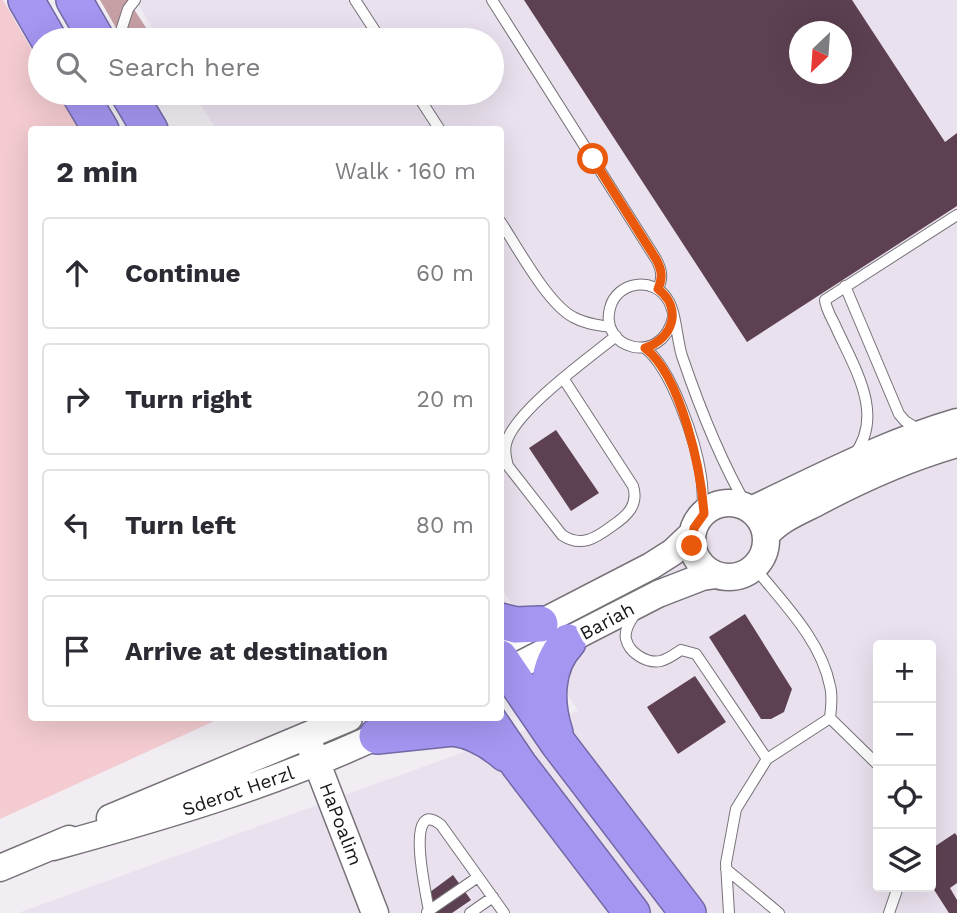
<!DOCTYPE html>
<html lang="en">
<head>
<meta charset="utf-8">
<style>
  body { margin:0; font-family:"Work Sans",sans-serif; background:#f2f2f3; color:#2b2b33 }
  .controls { position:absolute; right:21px; bottom:21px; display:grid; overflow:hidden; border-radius:7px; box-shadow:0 7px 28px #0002 }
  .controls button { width:63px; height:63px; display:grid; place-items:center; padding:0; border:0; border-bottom:2px solid #e1e1e2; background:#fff; color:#2b2b33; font:35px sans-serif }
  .compass { position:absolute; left:789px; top:21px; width:63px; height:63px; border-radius:50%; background:#fff; box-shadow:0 7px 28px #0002; rotate:205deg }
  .stop { position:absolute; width:21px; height:21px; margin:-16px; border:5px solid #ea580c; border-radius:50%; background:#fff }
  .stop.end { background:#ea580c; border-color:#fff; box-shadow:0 2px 7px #0008 }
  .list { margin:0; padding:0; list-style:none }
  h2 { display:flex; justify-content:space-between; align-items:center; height:91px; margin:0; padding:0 28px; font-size:30px }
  h2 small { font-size:23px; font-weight:400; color:#7c7c81 }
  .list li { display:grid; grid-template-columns:46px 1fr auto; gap:21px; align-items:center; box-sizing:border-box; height:112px; margin:0 14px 14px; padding:0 14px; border:2px solid #e1e1e2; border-radius:7px }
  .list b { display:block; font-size:26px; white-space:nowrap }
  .list em { font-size:23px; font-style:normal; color:#7c7c81 }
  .icon { flex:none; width:38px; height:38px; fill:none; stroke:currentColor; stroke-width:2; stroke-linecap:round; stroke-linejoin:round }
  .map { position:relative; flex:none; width:957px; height:913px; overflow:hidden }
  .search { position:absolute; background:#fff; box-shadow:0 7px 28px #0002; left:28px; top:28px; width:476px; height:77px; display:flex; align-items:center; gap:18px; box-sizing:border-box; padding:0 24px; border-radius:38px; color:#7c7c81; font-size:26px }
  .panel { position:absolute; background:#fff; box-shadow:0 7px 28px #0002; left:28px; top:126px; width:476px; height:595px; border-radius:7px }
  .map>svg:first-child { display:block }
  .built { fill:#eae1ee; fill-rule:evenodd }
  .green { fill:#f3cbd0 }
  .forest { fill:#c7a0a5 }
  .building { fill:#5d4152; fill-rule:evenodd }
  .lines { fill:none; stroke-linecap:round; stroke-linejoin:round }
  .lane-casing { stroke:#767278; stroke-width:12 }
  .secondary-casing { stroke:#767278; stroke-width:29 }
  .highway-casing { stroke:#7369a5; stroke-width:38 }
  .lane { stroke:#fff; stroke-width:10 }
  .secondary { stroke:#fff; stroke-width:26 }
  .highway { stroke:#a496f1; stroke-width:35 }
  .route { stroke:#ea580c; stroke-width:9 }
  .labels { text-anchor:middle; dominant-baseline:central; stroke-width:7; stroke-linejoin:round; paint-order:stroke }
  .street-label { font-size:19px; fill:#181618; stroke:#fff }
</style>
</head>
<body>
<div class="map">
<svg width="957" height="913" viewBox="0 0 957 913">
  <rect width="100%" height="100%" fill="#f1edf3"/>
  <path class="built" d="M135,0H957V913H18L578,711L501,587L500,130L216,129L193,93H492V40H160ZM800,32H842V74H800ZM878,645H931V887H878Z"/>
  <path class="green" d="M0,0H3L40,64V93H57L79,129L32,130V718H221L0,819Z"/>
  <path class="forest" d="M100,0H128L154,40H123Z"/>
  <path class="building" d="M524,0H852L945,142L957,133V206L747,342ZM800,32H842V74H800Z
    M556,430L599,493L571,511L529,448Z
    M745,614L792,689L784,712L771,719H761L709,637Z
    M695,676L726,722L678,754L647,707Z
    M955,833L957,836V883L950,888L957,900V913H949L931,885V849Z
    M453,875L471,900L452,913H433L422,898Z"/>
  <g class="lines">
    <g class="lane-casing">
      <path id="lane" d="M355,0L381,40
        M492,0L656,259C662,270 663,278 658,289
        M118,40L128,9L135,0
        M416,93L440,130
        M500,221C518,248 547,303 573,317C585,324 598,325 610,327
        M845,286L899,414L905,421L918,429
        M673,318C661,367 599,349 610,308C617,281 654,276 668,300C676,312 677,341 682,356C700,409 720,460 748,508
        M645,348C672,369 696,442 701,476C703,488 703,501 703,514
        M563,378L633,486C639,505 627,516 612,526C596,538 581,548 562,535L508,466C506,459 504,452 506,444C513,412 589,358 616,336
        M854,455C886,414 853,366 835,325C831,317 826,309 825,300L957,215
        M755,568C783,603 821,640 830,686C833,696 831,708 830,718L878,765
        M635,614C630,621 624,630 626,639C629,653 647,664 661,661C668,659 675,654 681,650L696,654L767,759L736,809L726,863L729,913
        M767,759L830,718
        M726,869L779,913
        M429,911C427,898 403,795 441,825L504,913
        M427,912L478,877
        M470,913L493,897
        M889,913L898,887"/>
    </g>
    <g class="secondary-casing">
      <path id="secondary" d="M692 540a37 37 0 1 1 74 0a37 37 0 1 1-74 0Z
        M751,510C819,478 885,443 957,422
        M766,535C780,519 798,512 816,503C861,479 908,458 957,444
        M500,644L651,566L673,552L692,534
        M500,675L658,594L702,577L716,575
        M311,748L375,913
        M110,818L349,718
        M53,847C170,815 285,781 394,728
        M0,868L69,839"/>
    </g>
    <g class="highway-casing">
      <path id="highway" d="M26,0L49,40
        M74,0L97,40
        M79,93L101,130
        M128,93L150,130
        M500,621L516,625L540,624
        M500,658L558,743L688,913
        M487,718L519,765L632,913
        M555,733C545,703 545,666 568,642
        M377,736L453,728C474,731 490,740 506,754"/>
    </g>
    <use href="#lane" class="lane"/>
    <use href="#secondary" class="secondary"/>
    <use href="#highway" class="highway"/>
  </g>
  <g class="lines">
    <path class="route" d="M593,159L656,259C662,270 663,278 658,289C683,308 673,339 645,348C681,376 701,469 704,514L694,528L692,546"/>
  </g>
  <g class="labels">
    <g class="street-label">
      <text transform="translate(607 621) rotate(-28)">Bariah</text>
      <text transform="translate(238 791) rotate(-19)">Sderot Herzl</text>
      <text transform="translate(341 824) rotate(69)">HaPoalim</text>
    </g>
  </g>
</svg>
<div class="controls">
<button>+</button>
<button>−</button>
<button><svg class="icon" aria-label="locate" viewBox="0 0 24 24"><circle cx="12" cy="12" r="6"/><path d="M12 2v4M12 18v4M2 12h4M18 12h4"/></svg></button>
<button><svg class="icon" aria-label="layers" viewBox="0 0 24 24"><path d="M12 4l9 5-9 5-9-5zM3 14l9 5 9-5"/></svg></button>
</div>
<svg class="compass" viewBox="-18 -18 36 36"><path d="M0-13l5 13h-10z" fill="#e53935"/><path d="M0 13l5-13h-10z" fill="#7c7c81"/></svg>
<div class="stop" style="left:593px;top:159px"></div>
<div class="stop end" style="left:692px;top:546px"></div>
<div class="search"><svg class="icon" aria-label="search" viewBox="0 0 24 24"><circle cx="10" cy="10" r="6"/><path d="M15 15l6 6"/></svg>Search here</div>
<section class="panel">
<h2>2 min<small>Walk · 160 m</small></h2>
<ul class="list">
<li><svg class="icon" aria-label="ahead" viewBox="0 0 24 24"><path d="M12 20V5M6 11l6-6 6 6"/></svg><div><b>Continue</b></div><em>60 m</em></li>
<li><svg class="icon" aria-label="right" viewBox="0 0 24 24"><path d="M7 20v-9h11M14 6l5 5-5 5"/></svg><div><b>Turn right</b></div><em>20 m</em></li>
<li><svg class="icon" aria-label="left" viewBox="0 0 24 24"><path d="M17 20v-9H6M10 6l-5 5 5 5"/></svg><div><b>Turn left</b></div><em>80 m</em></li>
<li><svg class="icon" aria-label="arrive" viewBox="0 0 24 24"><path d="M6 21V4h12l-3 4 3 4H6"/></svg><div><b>Arrive at destination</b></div></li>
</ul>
</section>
</div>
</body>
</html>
